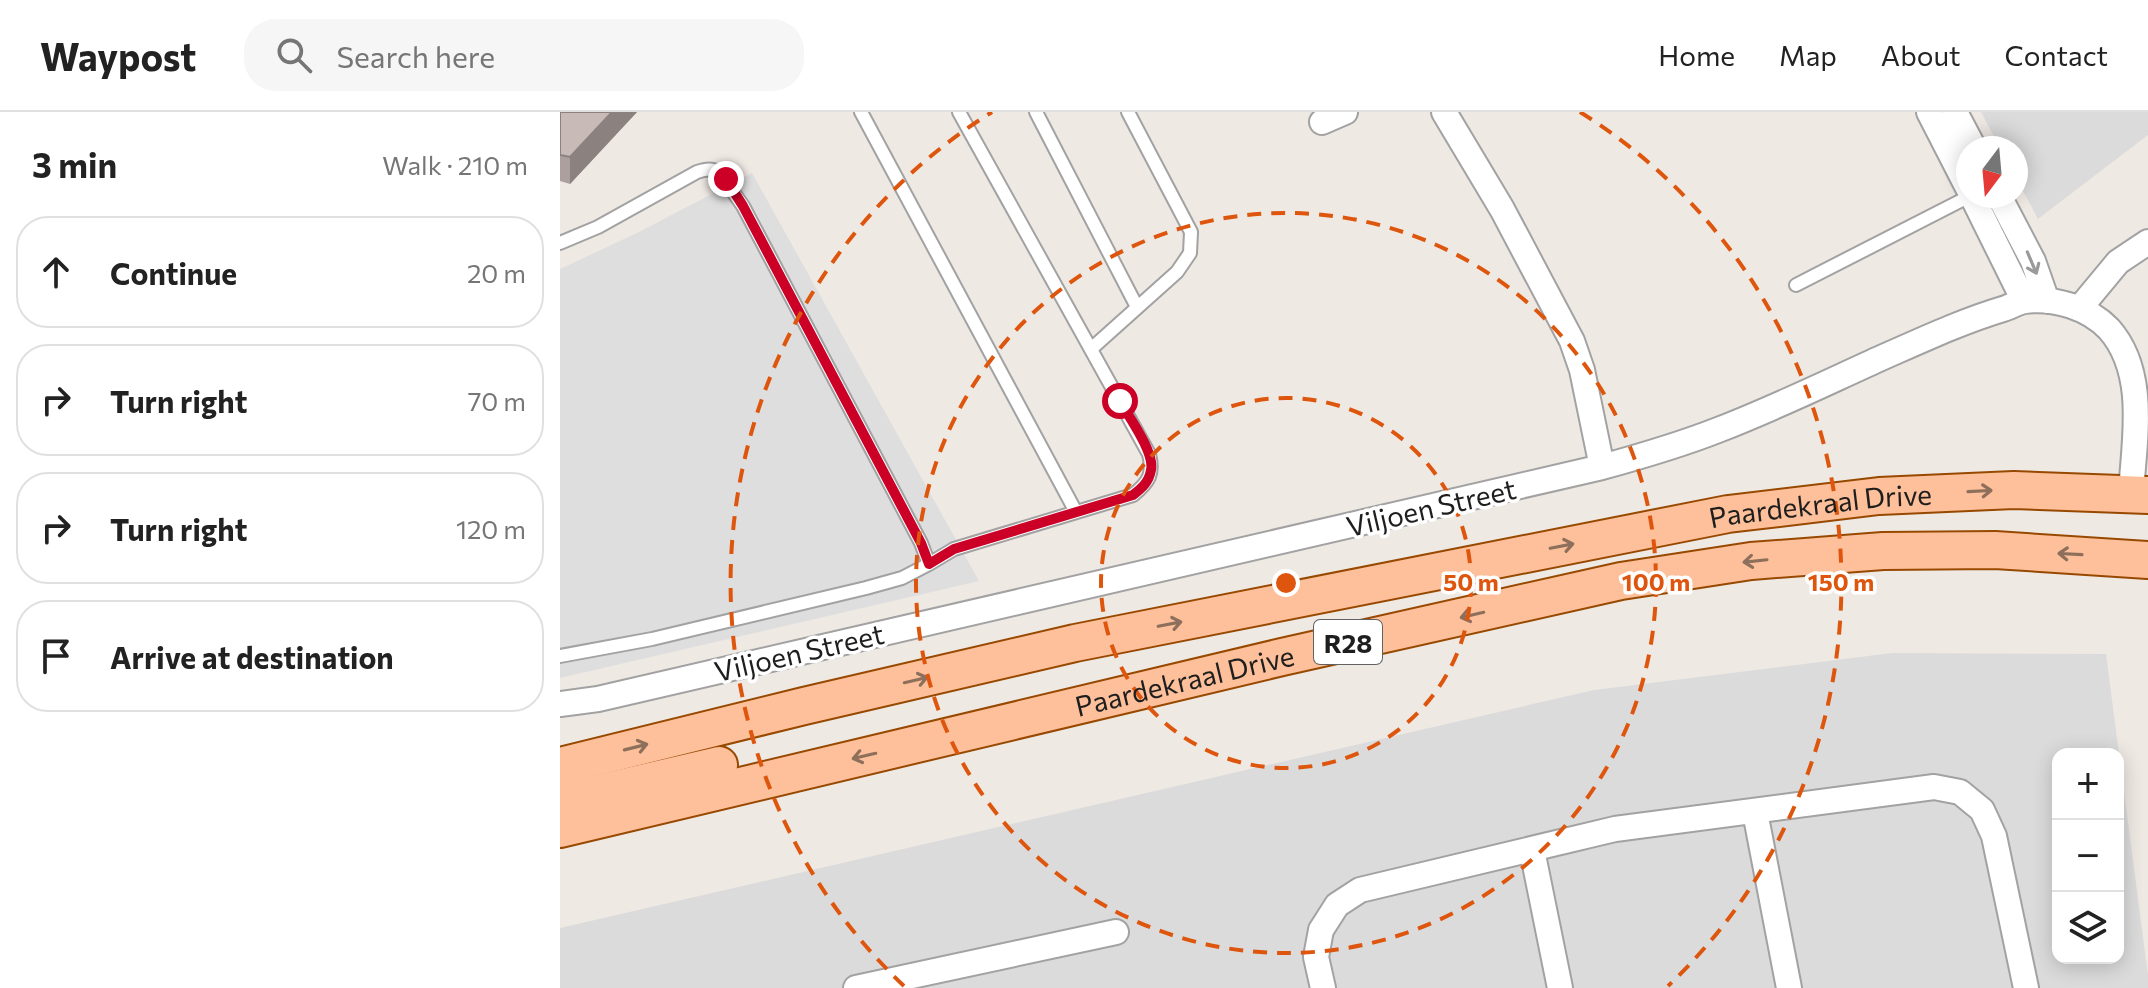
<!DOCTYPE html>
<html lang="en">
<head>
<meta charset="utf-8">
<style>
  body { margin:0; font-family:Commissioner,sans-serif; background:#f6f6f6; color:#222 }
  .controls { position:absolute; right:24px; bottom:24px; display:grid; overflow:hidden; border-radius:16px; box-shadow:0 4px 20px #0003 }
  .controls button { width:72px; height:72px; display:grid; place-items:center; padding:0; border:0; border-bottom:2px solid #e0e0e0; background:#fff; color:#222; font:40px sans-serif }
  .compass { position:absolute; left:1396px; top:24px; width:72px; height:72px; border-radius:50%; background:#fff; box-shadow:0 4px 20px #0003; rotate:196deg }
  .stop { position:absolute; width:24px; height:24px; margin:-18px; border:6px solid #cc0027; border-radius:50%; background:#fff }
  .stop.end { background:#cc0027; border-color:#fff; box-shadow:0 2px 8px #0008 }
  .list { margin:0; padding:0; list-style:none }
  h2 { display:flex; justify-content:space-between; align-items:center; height:104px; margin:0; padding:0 32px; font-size:34px }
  h2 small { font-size:26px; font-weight:400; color:#767676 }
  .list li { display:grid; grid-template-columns:52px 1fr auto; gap:24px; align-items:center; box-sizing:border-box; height:112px; margin:0 16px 16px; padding:0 16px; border:2px solid #e0e0e0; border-radius:32px }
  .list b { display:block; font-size:30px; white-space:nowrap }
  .list em { font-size:26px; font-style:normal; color:#767676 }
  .icon { flex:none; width:44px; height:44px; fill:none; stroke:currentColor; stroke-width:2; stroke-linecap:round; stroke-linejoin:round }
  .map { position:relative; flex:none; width:1588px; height:876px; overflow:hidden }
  header { display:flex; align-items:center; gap:48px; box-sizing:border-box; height:112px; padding:0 40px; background:#fff; border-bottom:2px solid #e0e0e0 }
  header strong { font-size:38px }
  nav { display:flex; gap:44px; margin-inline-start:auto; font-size:28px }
  .search { width:560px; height:72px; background:#f6f6f6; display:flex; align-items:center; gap:20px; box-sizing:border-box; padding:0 28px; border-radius:32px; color:#767676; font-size:30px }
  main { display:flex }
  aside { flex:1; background:#fff }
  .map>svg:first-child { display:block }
  .residential { fill:#dcdbdb; fill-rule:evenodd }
  .parking { fill:#dedede }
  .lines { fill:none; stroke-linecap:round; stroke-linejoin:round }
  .lane-casing { stroke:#a2a2a2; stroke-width:16 }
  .street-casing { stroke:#a2a2a2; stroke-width:28 }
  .primary-casing { stroke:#984900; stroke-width:40 }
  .lane { stroke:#fff; stroke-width:12 }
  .street { stroke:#fff; stroke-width:24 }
  .primary { stroke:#fdc09a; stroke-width:36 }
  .wall { fill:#aba09d }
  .shaded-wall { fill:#8b8280 }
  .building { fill:#c7bab7; stroke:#8b8280; stroke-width:2 }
  .oneway { stroke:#9a9a9a }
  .oneway2 { stroke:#8e6f5c }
  .route { stroke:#cc0027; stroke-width:10 }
  .ring { fill:none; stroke:#de560d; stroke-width:4; stroke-dasharray:14 10 }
  .labels { text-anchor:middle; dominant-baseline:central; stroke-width:7; stroke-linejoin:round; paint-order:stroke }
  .shield { fill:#fff; stroke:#626262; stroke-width:2 }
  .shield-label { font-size:26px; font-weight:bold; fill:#1e1e1e }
  .street-label { font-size:28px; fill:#1e1e1e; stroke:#fff }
  .centre { fill:#de560d; stroke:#fff; stroke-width:4 }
  .ring-label { font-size:24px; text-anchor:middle; font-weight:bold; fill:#de560d; stroke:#fff; stroke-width:7; stroke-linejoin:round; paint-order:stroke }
</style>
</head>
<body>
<header>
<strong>Waypost</strong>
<div class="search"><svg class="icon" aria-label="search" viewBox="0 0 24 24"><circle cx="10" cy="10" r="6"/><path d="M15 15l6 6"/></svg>Search here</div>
<nav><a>Home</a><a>Map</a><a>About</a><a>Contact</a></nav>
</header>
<main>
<aside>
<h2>3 min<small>Walk · 210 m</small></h2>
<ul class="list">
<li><svg class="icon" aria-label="ahead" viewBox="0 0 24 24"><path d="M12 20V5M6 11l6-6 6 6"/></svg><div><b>Continue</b></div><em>20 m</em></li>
<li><svg class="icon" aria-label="right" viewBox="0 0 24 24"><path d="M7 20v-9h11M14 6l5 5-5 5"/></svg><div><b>Turn right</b></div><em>70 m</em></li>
<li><svg class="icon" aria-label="right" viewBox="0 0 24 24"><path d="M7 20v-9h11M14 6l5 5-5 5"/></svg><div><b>Turn right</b></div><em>120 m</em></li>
<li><svg class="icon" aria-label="arrive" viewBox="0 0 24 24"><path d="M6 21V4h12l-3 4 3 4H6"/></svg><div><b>Arrive at destination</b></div></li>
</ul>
</aside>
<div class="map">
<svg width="1588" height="876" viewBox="0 0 1588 876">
  <rect width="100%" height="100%" fill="#efe9e4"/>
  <path class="residential" d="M1421,0H1588V23L1478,107L1456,66V36H1440Z
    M1332,541L1546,542L1588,863V876H0V816L1034,578ZM1498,642H1558V846H1498Z"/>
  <path class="parking" d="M192,61L419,469L0,566V157L77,121Z"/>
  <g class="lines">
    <g class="lane-casing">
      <path id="lane" d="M301,0L516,400
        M476,0L577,195
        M0,131L38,115L137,60C146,57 152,56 160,61L183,94L361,431L369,452L342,466L306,476L92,527L0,544
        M1236,173L1410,84
        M531,237L617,160L630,141L631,120L568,0
        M369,452L394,437L573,383C589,370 594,362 589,342L399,0"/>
    </g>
    <g class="street-casing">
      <path id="street" d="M884,0L942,97L1012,229L1022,258L1042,355
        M1369,0L1408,76
        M1395,0L1414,36
        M762,10L785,0
        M1412,84L1464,189
        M1439,84L1473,149L1487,189
        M1519,197L1558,150L1588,130
        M0,592L38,587L1042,355C1082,344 1120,333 1158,318C1213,297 1266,271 1319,247C1360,229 1400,210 1443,197C1450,195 1458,190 1465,189C1495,185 1529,196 1549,217C1588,261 1574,329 1571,381
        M1195,700L1229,876
        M972,738L1000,876
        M296,876L556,820
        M763,876L756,845L761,818L777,793L800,778L1055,717L1374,675L1400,680L1422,698L1434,724L1466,876"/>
    </g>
    <g class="primary-casing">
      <g id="primary">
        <path id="s1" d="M0,654L244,594L515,531L1168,402L1319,384L1454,378L1588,383"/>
        <path d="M0,690L159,653"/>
        <path id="s2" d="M0,717L722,545L1061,469L1191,449L1323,439L1435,438L1588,448"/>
      </g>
    </g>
    <use href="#lane" class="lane"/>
    <use href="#street" class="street"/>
    <use href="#primary" class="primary"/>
  </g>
  <path class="wall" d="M0,0H77L10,72L0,69Z"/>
  <path class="shaded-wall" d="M52,0H77L10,72V45Z"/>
  <path class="building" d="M0,0H52L10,45L0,43Z"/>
  <defs><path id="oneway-shaft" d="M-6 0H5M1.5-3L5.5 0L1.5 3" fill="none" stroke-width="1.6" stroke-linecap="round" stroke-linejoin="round" transform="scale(2)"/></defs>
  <use class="oneway" href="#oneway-shaft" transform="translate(1472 151) rotate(67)"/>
  <g class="oneway2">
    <use href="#oneway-shaft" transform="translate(1420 379) rotate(-3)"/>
    <use href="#oneway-shaft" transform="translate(1002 434) rotate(-11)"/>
    <use href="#oneway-shaft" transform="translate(1510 442) rotate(-177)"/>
    <use href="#oneway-shaft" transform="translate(1195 449) rotate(174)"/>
    <use href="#oneway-shaft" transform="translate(912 503) rotate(167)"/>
    <use href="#oneway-shaft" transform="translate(610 512) rotate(-11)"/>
    <use href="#oneway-shaft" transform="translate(356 568) rotate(-13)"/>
    <use href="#oneway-shaft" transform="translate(76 635) rotate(-14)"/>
    <use href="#oneway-shaft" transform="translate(304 644) rotate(167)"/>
  </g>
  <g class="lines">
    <path class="route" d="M166,67L183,94L361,431L369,452L394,437L573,383C582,376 589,370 591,358C595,341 569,305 560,289"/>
  </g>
  <g class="ring">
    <circle cx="726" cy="471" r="185"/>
    <circle cx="726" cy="471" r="370"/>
    <path d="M344 874A555 555 0 0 1 432 0M1020 0A555 555 0 0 1 1108 874"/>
  </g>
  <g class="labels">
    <rect class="shield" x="754" y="508" width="68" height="44" rx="6"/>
    <g class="shield-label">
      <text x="788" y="530">R28</text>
    </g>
    <g class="street-label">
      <text stroke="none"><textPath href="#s1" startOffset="1288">Paardekraal Drive</textPath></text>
      <text transform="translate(871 395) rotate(-13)">Viljoen Street</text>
      <text transform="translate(239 540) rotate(-13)">Viljoen Street</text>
      <text stroke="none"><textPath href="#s2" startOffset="642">Paardekraal Drive</textPath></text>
    </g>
  </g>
  <circle cx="726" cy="471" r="12" class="centre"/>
  <g class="ring-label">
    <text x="911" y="479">50 m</text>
    <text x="1096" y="479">100 m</text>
    <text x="1281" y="479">150 m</text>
  </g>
</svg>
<div class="controls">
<button>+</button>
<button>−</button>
<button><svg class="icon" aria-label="layers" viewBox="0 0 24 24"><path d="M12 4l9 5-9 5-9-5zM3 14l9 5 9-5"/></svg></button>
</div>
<svg class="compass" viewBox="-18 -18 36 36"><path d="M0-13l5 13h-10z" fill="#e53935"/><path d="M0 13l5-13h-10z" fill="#767676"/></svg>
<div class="stop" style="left:560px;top:289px"></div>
<div class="stop end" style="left:166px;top:67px"></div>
</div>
</main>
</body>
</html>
